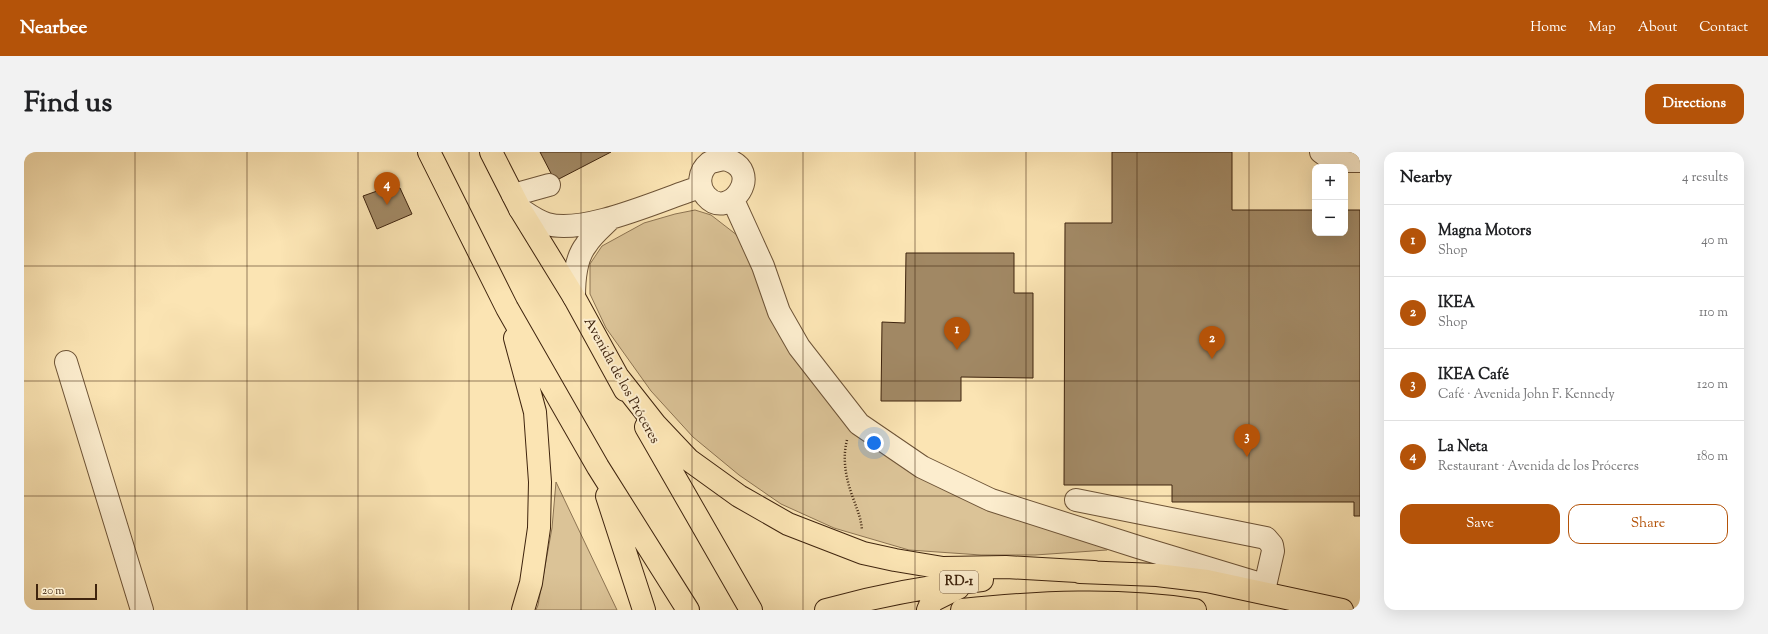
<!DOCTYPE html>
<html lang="en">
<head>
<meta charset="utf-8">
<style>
  body { margin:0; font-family:"Sorts Mill Goudy",serif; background:#f2f2f2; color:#202124 }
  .controls { position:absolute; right:12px; top:12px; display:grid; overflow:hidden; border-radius:8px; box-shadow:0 4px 16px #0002 }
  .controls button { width:36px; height:36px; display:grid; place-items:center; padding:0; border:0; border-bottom:1px solid #e0e0e0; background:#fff; color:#202124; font:20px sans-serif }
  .scale { position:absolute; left:12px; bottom:10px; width:61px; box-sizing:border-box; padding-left:4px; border:2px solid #3f240e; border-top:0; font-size:11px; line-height:14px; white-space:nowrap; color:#3f240e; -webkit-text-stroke:3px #fcedce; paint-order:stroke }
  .you { position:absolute; left:850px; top:291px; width:14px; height:14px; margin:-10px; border:3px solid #fff; border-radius:50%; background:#1a73e8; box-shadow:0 0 0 6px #1a73e833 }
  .badge { display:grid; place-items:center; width:26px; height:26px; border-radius:50%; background:#b45309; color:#fff; font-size:13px; font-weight:700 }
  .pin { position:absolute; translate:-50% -33px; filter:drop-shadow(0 1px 2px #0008) }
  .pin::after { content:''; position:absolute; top:21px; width:14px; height:12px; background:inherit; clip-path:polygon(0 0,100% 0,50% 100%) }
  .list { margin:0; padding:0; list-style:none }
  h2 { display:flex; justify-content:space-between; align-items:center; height:52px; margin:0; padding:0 16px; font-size:17px }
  h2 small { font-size:13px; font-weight:400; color:#757577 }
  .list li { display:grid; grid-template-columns:26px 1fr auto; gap:12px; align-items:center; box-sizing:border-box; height:72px; padding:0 16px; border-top:1px solid #e0e0e0 }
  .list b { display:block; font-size:15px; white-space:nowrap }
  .list p { margin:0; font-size:13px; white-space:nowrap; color:#757577 }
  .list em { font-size:13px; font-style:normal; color:#757577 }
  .actions { display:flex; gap:8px; padding:12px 16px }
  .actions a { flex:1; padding:9px 0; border:1px solid #b45309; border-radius:12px; text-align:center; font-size:14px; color:#b45309 }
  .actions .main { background:#b45309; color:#fff }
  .map { position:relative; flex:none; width:1336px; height:458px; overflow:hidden; border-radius:12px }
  header { display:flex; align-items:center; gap:24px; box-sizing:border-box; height:56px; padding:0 20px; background:#b45309; color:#fff }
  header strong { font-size:19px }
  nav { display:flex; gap:22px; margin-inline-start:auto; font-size:14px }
  .intro { display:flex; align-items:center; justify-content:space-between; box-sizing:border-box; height:96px; padding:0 24px }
  h1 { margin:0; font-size:28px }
  .button { padding:10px 18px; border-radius:12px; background:#b45309; color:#fff; font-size:14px; font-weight:700 }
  main { display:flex; gap:24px; padding:0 24px }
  aside { flex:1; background:#fff; border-radius:12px; box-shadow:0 4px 16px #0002 }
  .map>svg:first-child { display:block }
  .green { fill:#dbc397; stroke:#8d7452 }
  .building { fill:#a18864; stroke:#3f240e }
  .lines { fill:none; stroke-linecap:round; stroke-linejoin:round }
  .minor-casing { stroke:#6e5437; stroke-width:24 }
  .major-casing { stroke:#3f240e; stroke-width:24 }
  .highway-casing { stroke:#3f240e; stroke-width:24 }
  .path { stroke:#3f240e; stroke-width:2.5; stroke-dasharray:1 2; stroke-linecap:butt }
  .minor { stroke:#fcedce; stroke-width:22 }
  .major { stroke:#fbe4b3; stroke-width:22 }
  .highway { stroke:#fbe4b3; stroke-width:22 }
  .grid { fill:none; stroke:#3f240e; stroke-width:1; stroke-opacity:0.55 }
  .labels { text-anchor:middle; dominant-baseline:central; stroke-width:4; stroke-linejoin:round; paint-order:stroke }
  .shield { fill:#fcedce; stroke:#786048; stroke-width:1 }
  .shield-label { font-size:13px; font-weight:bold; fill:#3f240e }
  .street-label { font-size:14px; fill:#3f240e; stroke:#fcedce }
</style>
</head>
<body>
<header>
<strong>Nearbee</strong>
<nav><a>Home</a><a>Map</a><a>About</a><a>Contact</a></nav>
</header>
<div class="intro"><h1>Find us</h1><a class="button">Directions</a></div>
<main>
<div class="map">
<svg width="1336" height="458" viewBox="0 0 1336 458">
  <rect width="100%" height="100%" fill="#fbe4b3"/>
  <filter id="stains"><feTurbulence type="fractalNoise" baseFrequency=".005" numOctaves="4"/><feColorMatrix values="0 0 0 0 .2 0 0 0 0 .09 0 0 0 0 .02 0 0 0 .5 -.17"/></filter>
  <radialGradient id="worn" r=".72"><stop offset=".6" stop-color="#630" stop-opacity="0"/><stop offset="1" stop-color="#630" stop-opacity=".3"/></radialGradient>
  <path class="green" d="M671,58L687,63L718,87L770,206L891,315L1090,392L1083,398L1011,403H957L885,398L810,376L757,352L715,323L669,285L627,239L582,176L566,142V112L578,94L620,71L651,62Z
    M532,330L593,458H512L514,453L528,376Z"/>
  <path class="building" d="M516,0H587L531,29Z
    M1088,0H1208V58H1291V81H1321V58H1336V364H1330V350H1148V333H1040L1041,71H1088Z
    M376,36L388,62L353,77L339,44L356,38Z
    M882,101H990V141H1009V226L937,225V249H857L858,170L881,171Z"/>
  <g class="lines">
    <g class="minor-casing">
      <path id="minor" d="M1297,0L1309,9H1336
        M700,7C743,17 705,71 682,44C673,34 675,19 685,11C689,9 695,8 700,7Z
        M489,43L525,33
        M709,48L739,114L755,160L775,195L835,272L898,315L967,348L1114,395L1230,430
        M496,57C505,63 513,69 523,72C561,83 638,47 676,35
        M550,145C550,128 551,107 562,93C568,83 578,75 586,67
        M42,210L118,458
        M1052,348L1242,386L1248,393L1249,399L1241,434"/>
    </g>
    <g class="major-casing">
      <path id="major" d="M405,0L483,156L574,315L664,458
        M467,0L496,57L550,145L601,238
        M491,186L511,260L516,330L515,376L507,431L499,458
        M594,225L631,272L665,308L715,344L764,372L839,401L871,408L919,416L982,415L1070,420
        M622,275L727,458
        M583,344L620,458
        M1056,420L1133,423L1183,429L1318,458
        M802,458C853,444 905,434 958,428
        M904,458L908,449L934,436"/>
    </g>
    <g class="highway-casing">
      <path id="highway" d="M938,458C1015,450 1094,446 1171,458"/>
    </g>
    <path class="path" d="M823,288C818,307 822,327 829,346C833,357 837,366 838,378"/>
    <use href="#minor" class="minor"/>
    <use href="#major" class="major"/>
    <use href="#highway" class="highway"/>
  </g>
  <path class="grid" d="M111,0V458M223,0V458M334,0V458M445,0V458M557,0V458M668,0V458M779,0V458M891,0V458M1002,0V458M1113,0V458M1225,0V458M0,114H1336M0,229H1336M0,344H1336"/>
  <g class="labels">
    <rect class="shield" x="916" y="419" width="38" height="22" rx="3"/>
    <g class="shield-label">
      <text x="935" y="430">RD-1</text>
    </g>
    <g class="street-label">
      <text transform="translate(597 229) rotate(61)">Avenida de los Próceres</text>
    </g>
  </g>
  <rect width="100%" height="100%" filter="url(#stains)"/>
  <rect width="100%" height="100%" fill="url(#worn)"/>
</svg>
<div class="controls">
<button>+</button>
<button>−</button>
</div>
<div class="scale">20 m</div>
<div class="you"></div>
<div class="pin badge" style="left:933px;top:198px">1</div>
<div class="pin badge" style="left:1188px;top:207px">2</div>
<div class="pin badge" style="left:1223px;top:305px">3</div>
<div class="pin badge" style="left:363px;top:53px">4</div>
</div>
<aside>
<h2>Nearby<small>4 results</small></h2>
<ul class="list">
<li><span class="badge">1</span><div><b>Magna Motors</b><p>Shop</p></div><em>40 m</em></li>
<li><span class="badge">2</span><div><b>IKEA</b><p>Shop</p></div><em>110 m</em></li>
<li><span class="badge">3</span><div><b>IKEA Café</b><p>Café · Avenida John F. Kennedy</p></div><em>120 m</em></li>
<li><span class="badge">4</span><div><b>La Neta</b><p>Restaurant · Avenida de los Próceres</p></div><em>180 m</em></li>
</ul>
<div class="actions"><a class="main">Save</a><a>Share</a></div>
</aside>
</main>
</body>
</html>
